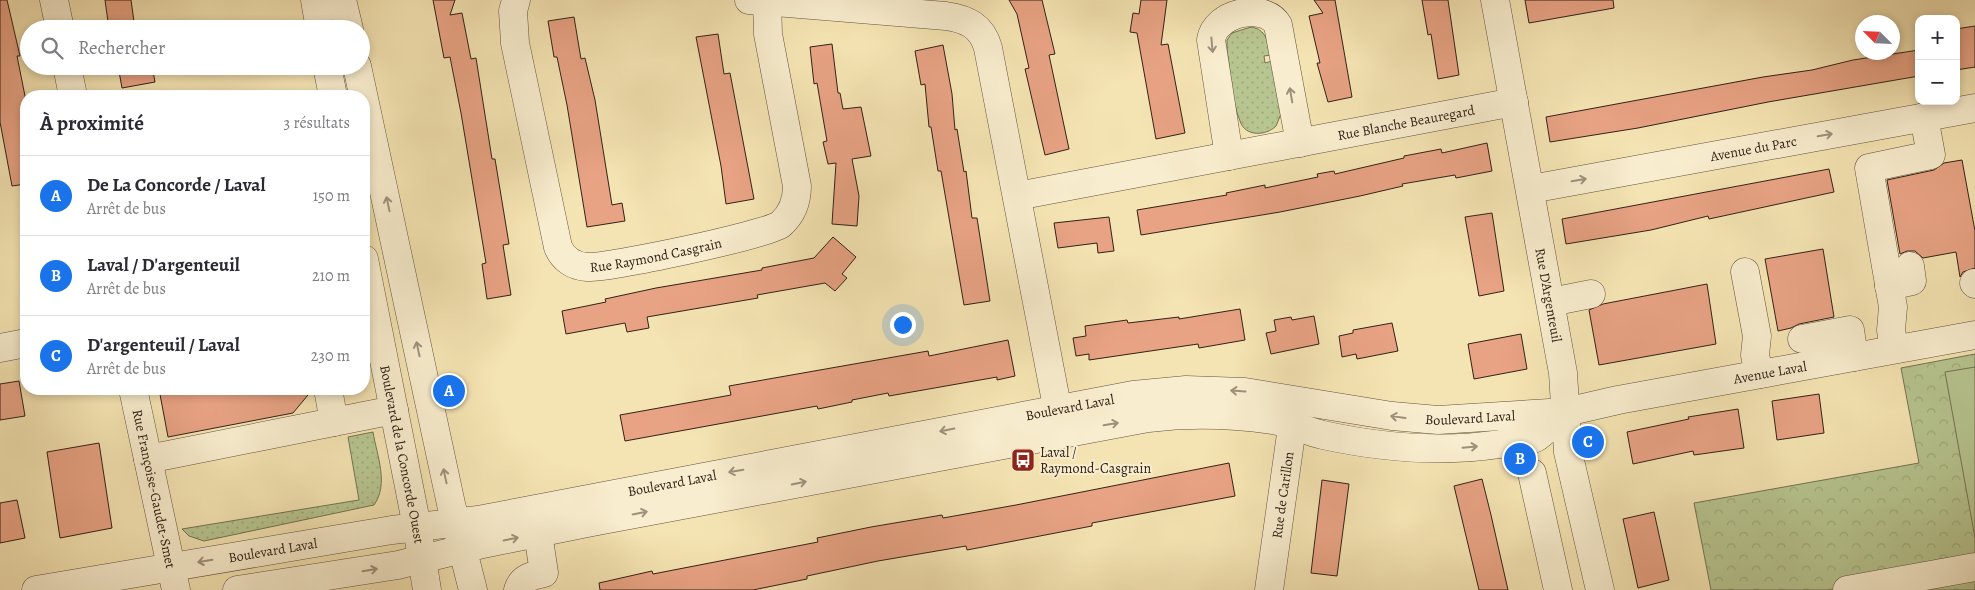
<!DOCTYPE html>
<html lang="fr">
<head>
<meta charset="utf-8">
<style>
  body { margin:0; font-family:Alegreya,serif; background:#f7f7f7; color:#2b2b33 }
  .controls { position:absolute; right:15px; top:15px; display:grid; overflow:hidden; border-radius:10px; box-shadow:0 2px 8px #0003 }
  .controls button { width:45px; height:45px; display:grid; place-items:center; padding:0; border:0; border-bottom:1px solid #e1e1e2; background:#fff; color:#2b2b33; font:25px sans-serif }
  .compass { position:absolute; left:1855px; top:15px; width:45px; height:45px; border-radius:50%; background:#fff; box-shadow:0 2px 8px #0003; rotate:294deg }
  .you { position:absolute; left:902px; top:324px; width:18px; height:18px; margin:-12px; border:4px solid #fff; border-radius:50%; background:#1a73e8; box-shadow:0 0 0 8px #1a73e833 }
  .badge { display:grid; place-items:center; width:32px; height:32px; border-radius:50%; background:#1a73e8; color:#fff; font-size:16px; font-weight:700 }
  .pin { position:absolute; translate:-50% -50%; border:2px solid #fff; box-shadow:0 1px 5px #0006 }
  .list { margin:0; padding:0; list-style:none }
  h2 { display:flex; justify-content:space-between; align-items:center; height:65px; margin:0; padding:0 20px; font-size:21px }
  h2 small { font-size:16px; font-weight:400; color:#7c7c81 }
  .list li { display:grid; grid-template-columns:32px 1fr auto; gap:15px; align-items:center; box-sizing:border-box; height:80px; padding:0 20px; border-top:1px solid #e1e1e2 }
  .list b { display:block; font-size:19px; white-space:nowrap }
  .list p { margin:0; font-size:16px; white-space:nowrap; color:#7c7c81 }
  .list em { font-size:16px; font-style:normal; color:#7c7c81 }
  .icon { flex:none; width:28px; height:28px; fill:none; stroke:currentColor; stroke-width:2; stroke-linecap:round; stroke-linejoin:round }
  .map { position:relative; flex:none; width:1975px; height:590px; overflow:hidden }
  .search { position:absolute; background:#fff; box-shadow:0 2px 8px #0003; left:20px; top:20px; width:350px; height:55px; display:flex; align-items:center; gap:12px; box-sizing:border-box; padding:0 18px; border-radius:28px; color:#7c7c81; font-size:19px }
  .panel { position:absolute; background:#fff; box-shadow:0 2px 8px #0003; left:20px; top:90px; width:350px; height:305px; border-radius:20px }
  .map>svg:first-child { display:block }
  .grass { fill:url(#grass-dots); stroke:#747354 }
  .park { fill:url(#park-crowns); stroke:#747354 }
  .pitch { fill:#b7c590; stroke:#747354 }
  .building { fill:#e8a384; stroke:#312118 }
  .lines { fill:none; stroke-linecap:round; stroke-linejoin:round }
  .minor-casing { stroke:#62523f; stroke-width:29 }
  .minor { stroke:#f8edce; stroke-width:28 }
  .oneway { stroke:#9e917c }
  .labels { text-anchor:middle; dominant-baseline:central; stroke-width:4; stroke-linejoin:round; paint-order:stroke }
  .street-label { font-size:14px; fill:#312118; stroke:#f8edce }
  .poi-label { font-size:14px; fill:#312118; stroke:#f8edce; text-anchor:start }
</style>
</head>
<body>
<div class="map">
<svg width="1975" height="590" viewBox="0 0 1975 590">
  <defs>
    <pattern id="grass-dots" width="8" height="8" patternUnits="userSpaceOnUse" patternTransform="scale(1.25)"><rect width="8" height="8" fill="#b7c590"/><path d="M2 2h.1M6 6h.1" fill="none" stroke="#9ea97b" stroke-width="1.8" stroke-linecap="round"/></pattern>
    <pattern id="park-crowns" width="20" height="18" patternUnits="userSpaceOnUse" patternTransform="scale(1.25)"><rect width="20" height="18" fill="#b7c590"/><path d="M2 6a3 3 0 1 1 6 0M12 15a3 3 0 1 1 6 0" fill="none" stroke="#9ea97b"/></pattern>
  </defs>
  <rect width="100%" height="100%" fill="#f5e4b3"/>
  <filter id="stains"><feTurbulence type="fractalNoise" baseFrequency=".004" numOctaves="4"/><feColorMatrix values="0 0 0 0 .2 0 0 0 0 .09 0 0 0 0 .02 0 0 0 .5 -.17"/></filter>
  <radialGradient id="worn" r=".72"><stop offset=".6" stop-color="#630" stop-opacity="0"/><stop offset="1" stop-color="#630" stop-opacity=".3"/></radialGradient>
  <path class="grass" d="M1251,27C1266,29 1268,42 1271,55L1264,56L1265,63L1272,61L1281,114L1276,126C1266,136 1245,137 1240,121C1231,100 1231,73 1227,50V40L1232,33Z
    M373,432C377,456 389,484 374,505L204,541L189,536L182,529L359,500L348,437Z"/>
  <path class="park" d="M1975,354V590H1711L1694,503L1919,463L1901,368Z"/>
  <path class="pitch" d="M1975,367V538L1945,372Z"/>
  <path class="building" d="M0,0H7L20,56H17L26,101V184L12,186L0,122Z
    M105,0H131L135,29H109Z
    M433,0H455L450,15L462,13L471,59L476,58L492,159H495L509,244L503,245L511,295L487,299L482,264L486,263L461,113L450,57L444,58Z
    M1009,0H1042L1055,54L1049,55L1069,149L1045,155L1025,69L1029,68L1017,14Z
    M1141,0H1167L1161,45L1168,44L1185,133L1156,139L1137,33L1130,32L1133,13L1139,14Z
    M1314,0H1335L1352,97L1328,102L1317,63H1320L1309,16L1323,13Z
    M1422,0H1448L1459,75L1438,79L1431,34L1428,35Z
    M1525,0H1613L1614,8L1529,23Z
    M574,17L581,59L585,58L595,100L612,205L622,203L625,221L587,227L567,105L557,57H554L548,21Z
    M1975,26V67L1956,70V29Z
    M718,34L724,74L730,73L754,199L726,204L721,166L696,37Z
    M832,44L838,93H840L843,109L861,107L871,156L852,159L859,196L857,226L832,224L836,163L828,164L823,142L827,141L817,83L814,84L810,47Z
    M943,45L952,94L955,130L957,129L964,172L966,171L972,218H977L990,301L964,305L941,171H938L931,127H929L925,84L921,85L915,51Z
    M1919,50V76L1768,102L1638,128L1550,142L1546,117L1763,77L1812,70L1853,60Z
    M118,66H152L155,82L122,88Z
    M1487,143L1492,171L1456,178L1455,175L1402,184L1403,186L1360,196L1280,212L1141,235L1137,210L1227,195L1226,193L1265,185V188L1318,177L1317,174L1334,171L1335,174L1404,158V156L1441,149L1442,153Z
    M1962,160L1975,231V268L1963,272L1960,277L1956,252L1923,258L1915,251H1907L1900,254L1887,180L1934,170L1944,163Z
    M1829,169L1834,192L1709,219L1708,216L1651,230L1566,244L1562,219Z
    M1492,213L1504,291L1479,296L1465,217Z
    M1109,217L1114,251L1098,253L1097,243L1058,248L1054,223Z
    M833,237L856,257L842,274L847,278L835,291L825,283L757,295L758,298L647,317L649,328L627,332L625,323L566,334L562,311L606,302L605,299L656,288L762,270V268L814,258Z
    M1823,249L1834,317L1799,324L1791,328L1778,331L1765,259Z
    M1707,284L1716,344L1599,365L1589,310L1603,304Z
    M1240,309L1245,340L1199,348L1198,344L1089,360V354L1076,356L1073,338L1086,336L1085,326L1127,320L1128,323L1179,317V319Z
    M1314,316L1319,344L1271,354L1266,333L1276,331L1274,320L1291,317L1292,320Z
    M1392,323L1398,351L1357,359L1356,354L1342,357L1339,336L1353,333V330Z
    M1521,334L1527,369L1474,379L1468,344Z
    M1008,340L1015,376L997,380V377L889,396L888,393L852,400V402L818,409L817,406L625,441L620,415L731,395L729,386L928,351L929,356Z
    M19,381L25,416L0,420V384Z
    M159,389H313L293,413L168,437Z
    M1819,394L1824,433L1777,440L1772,401Z
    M1738,409L1744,448L1694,455L1693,451L1633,464L1627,432L1689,419L1688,417Z
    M99,443L112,528L60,538L47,452Z
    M1229,463L1235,496L1092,523V526L967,550L966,546L878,561L807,576V579L753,590H600L599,583L652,571L653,574L818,542L817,538L871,527L942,515L943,518L1016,505Z
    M1482,479L1491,515L1508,590H1479L1454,486Z
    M1322,480L1349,484L1337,576L1311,573Z
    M17,500L25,538L0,543V503Z
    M1654,512L1669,580L1638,588L1623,519Z"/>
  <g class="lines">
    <g class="minor-casing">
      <g id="minor">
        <path d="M54,0L60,29"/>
        <path d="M315,0L320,29"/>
        <path d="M342,0L349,29"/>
        <path id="s1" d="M516,0L513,11L515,43L558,247C563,259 573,266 587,267C609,268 767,235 781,224C792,214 797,201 797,186L768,34L767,1"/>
        <path d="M749,0L946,16C967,19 982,26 988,48L1061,427"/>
        <path id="s2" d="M1495,0L1563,373L1568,452L1600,590"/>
        <path d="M67,66L73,96"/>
        <path d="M327,66L333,96"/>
        <path d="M357,66L451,504L473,590"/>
        <path d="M1229,156L1211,40C1215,12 1265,2 1278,25L1300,143"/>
        <path id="s3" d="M1531,189L1975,108"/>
        <path id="s4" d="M1017,196L1514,102"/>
        <path id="s5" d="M364,259L417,527L427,590"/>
        <path d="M1745,272L1757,336L1755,355L1759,374"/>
        <path d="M1974,283L1975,284"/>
        <path d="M1889,286L1912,281L1910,266"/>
        <path d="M1551,302L1591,294"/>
        <path d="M1802,339L1850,330L1854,357"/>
        <path d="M0,348L26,343"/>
        <path d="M1894,349L1891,330L1893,307L1869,168L1931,155L1924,117"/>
        <path id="s6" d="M133,389L176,590"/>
        <path d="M328,389L334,422"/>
        <path d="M148,459L394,410"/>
        <path d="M1532,473L1558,590"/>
        <path id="s7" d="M36,590L392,530L478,520L1133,395L1186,390L1245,392L1392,416L1438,420L1566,412L1618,400L1975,335"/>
        <path d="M237,590L398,565L483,544L592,522L1148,418C1189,413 1231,414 1272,420C1290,423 1306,431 1323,435C1382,448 1440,453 1500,444C1511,442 1528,443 1537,437C1547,430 1556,420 1566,412"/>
        <path d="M518,590C522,577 532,576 544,573L538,533"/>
        <path id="s8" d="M1269,590L1295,406"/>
        <path d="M1847,590L1975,567"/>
      </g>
    </g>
    <use href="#minor" class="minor"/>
  </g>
  <defs><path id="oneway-shaft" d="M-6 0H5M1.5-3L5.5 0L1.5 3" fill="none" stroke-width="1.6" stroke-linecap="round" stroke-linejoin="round" transform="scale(1.25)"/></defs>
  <g class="oneway">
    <use href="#oneway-shaft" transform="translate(1212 45) rotate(85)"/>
    <use href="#oneway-shaft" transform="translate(1291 95) rotate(-100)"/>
    <use href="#oneway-shaft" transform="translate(1825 135) rotate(-10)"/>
    <use href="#oneway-shaft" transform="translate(1579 180) rotate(-10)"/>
    <use href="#oneway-shaft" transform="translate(388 204) rotate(-102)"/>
    <use href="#oneway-shaft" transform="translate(418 349) rotate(-102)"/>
    <use href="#oneway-shaft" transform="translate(1238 391) rotate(-176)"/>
    <use href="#oneway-shaft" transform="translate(1398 417) rotate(-172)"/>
    <use href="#oneway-shaft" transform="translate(1111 424) rotate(-10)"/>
    <use href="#oneway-shaft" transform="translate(947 430) rotate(169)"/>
    <use href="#oneway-shaft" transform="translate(1470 447) rotate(-5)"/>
    <use href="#oneway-shaft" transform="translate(736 471) rotate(170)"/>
    <use href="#oneway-shaft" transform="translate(445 476) rotate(-102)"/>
    <use href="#oneway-shaft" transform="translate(799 483) rotate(-11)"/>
    <use href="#oneway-shaft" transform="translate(640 513) rotate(-11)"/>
    <use href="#oneway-shaft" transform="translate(511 539) rotate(-11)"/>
    <use href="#oneway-shaft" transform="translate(205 561) rotate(171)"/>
    <use href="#oneway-shaft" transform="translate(370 570) rotate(-9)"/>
  </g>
  <defs>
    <g id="bus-square" transform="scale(1.25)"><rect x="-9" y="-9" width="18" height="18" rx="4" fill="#8f2418" stroke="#f8edce"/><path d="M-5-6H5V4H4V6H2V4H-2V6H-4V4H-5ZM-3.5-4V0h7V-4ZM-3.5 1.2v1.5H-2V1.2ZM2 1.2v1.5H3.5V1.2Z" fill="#fff"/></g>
  </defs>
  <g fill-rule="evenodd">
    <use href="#bus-square" x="1023" y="460"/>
  </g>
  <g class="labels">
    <g class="street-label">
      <text stroke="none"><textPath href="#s4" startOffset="396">Rue Blanche Beauregard</textPath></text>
      <text stroke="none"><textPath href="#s3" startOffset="226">Avenue du Parc</textPath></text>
      <text stroke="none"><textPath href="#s1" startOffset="359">Rue Raymond Casgrain</textPath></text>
      <text stroke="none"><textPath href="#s2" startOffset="300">Rue D'Argenteuil</textPath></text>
      <text stroke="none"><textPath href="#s7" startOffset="1758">Avenue Laval</textPath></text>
      <text stroke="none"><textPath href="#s7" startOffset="1050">Boulevard Laval</textPath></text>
      <text stroke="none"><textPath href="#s7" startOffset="1454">Boulevard Laval</textPath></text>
      <text stroke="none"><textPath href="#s5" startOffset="199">Boulevard de la Concorde Ouest</textPath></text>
      <text stroke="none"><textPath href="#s7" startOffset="645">Boulevard Laval</textPath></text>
      <text stroke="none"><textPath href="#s6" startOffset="102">Rue Françoise-Gaudet-Smet</textPath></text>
      <text stroke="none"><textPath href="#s8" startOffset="96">Rue de Carillon</textPath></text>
      <text stroke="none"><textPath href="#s7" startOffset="240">Boulevard Laval</textPath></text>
    </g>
    <g class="poi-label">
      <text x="1040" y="452">Laval /<tspan x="1040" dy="16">Raymond-Casgrain</tspan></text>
    </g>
  </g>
  <rect width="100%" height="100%" filter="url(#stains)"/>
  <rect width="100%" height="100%" fill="url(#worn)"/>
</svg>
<div class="controls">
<button>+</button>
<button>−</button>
</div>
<svg class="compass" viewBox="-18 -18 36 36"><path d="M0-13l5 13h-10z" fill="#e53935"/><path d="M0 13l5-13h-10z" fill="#7c7c81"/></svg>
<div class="you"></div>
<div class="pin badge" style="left:449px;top:391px">A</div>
<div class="pin badge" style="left:1520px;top:459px">B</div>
<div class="pin badge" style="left:1588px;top:442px">C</div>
<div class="search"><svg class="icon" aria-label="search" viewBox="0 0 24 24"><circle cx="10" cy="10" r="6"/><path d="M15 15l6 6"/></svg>Rechercher</div>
<section class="panel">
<h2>À proximité<small>3 résultats</small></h2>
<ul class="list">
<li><span class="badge">A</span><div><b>De La Concorde / Laval</b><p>Arrêt de bus</p></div><em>150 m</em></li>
<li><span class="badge">B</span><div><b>Laval / D'argenteuil</b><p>Arrêt de bus</p></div><em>210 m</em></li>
<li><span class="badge">C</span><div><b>D'argenteuil / Laval</b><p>Arrêt de bus</p></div><em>230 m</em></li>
</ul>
</section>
</div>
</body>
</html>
